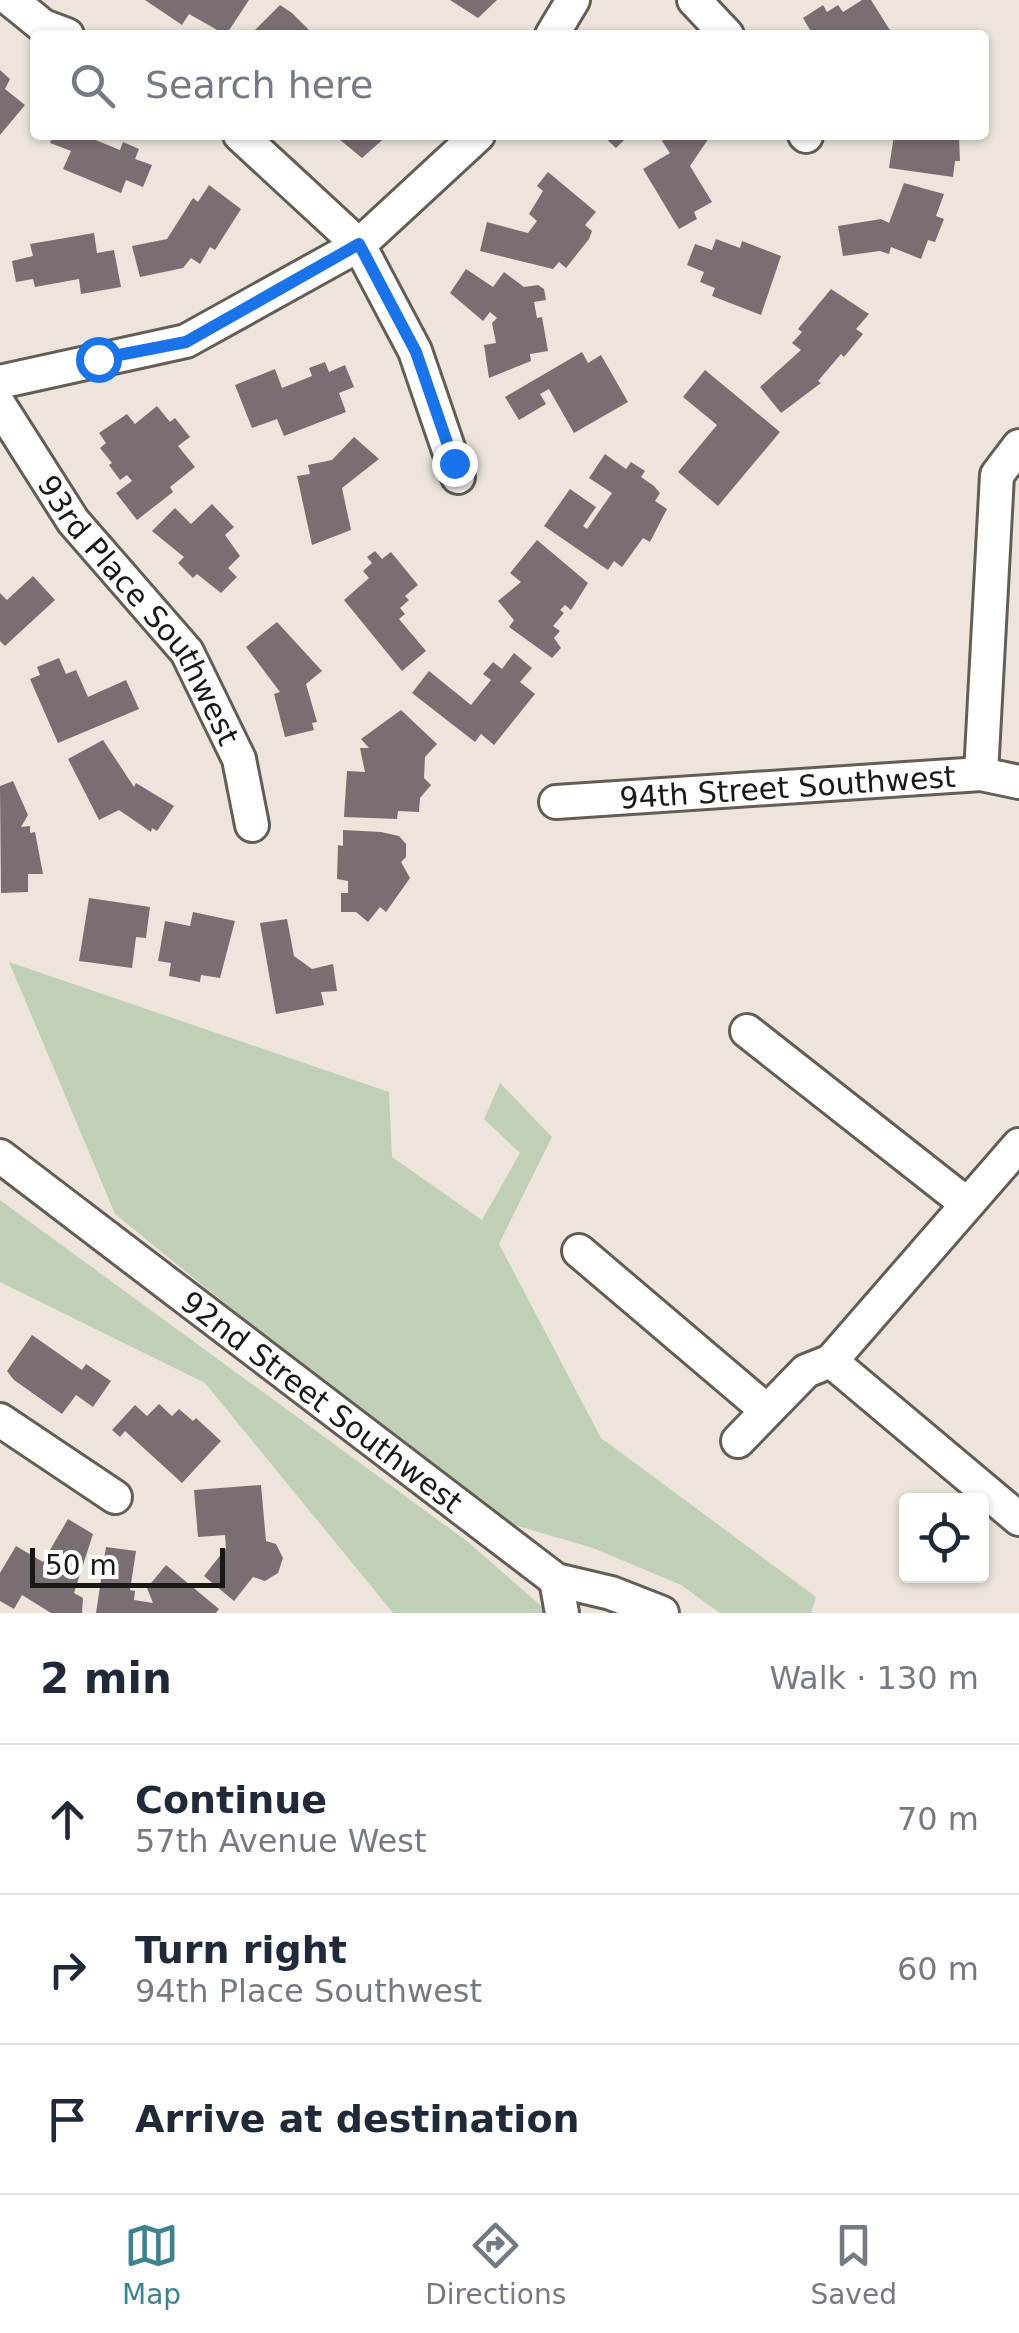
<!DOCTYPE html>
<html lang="en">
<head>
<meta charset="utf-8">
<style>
  body { margin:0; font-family:"DejaVu Sans",sans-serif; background:#f6f6f7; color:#1f2937 }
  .controls { position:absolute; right:30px; bottom:30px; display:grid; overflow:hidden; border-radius:10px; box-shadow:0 2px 8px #0004 }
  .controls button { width:90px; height:90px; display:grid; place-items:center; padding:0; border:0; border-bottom:2px solid #e0e1e3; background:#fff; color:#1f2937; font:50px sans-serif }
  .scale { position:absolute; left:30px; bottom:25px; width:195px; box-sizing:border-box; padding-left:10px; border:5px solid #1a1814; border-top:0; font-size:28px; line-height:35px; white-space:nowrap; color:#1a1814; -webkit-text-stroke:8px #fff; paint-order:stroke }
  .stop { position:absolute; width:30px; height:30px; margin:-22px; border:8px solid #1a73e8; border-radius:50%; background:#fff }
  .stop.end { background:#1a73e8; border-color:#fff; box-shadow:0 2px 10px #0008 }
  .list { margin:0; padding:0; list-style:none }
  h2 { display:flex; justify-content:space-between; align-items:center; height:130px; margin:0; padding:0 40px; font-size:42px }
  h2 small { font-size:32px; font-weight:400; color:#747a83 }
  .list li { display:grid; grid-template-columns:65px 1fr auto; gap:30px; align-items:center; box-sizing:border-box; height:150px; padding:0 40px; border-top:2px solid #e0e1e3 }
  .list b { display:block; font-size:38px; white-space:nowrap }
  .list p { margin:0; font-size:32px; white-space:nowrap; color:#747a83 }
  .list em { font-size:32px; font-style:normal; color:#747a83 }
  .icon { flex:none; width:55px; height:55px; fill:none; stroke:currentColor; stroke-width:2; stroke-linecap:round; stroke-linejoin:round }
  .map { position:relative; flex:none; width:1019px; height:1613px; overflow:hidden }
  .search { position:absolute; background:#fff; box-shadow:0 2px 8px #0004; left:30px; right:30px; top:30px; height:110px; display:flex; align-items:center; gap:25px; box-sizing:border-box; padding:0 35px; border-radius:10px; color:#747a83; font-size:38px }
  .sheet { height:580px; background:#fff }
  nav { display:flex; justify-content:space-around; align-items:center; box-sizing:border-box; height:140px; border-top:2px solid #e0e1e3; background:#fff; font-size:28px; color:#747a83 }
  nav a { display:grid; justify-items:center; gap:5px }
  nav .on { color:#3d838e }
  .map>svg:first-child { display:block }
  .green { fill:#c0d0b7 }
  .building { fill:#796e72 }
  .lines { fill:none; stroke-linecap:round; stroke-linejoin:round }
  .minor-casing { stroke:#645d55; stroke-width:38 }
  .minor { stroke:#fff; stroke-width:32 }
  .route { stroke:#1a73e8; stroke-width:12 }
  .labels { text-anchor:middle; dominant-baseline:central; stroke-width:10; stroke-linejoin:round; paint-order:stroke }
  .street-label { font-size:30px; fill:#1a1814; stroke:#fff }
</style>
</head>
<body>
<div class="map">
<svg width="1019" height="1613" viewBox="0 0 1019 1613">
  <rect width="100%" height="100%" fill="#ede5dc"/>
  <path class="green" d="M9,962L389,1092L392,1157L482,1220L520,1153L484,1119L500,1083L552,1137L499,1244L601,1438L816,1597L811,1613H720L681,1585L593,1548L487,1517L115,1214Z
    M0,1200L468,1542L549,1613H393L205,1383L0,1282Z"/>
  <path class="building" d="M145,0H249L226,35L189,14L182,25Z
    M450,0H497L478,18Z
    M862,0H871L893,35H813L803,18L823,5L827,12L838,5L843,12Z
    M280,5L292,13L314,35H250Z
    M0,70L10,79L5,89L25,105L0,135Z
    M53,135H95L93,139L120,150L123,142L139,149L135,159L152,165L143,187L126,180L121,193L63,169L71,151L50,143Z
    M324,135H388L362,158L334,135L329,140Z
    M602,135H629L616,148Z
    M666,135H711L690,166L712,202L694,212L697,219L679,229L643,169L670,153L662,141Z
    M894,135L959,136L960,161H955L953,177L889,168Z
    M548,172L596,212L585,225L592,231L589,239L566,268L559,262L553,269L480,251L487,222L528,233L537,221L529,214L543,191L537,186Z
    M904,183L944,194L936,216L944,219L935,242L928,240L921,259L891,247L889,254L880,251L843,256L838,226L881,219L889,223Z
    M209,185L241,209L215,250L210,247L200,264L191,258L183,268L140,277L132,246L167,239L193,198L198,202Z
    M94,233L97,253L114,250L121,287L81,294L79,279L35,287L33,279L16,282L12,261L33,256L30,244Z
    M716,239L740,248L742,241L781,256L761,315L712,296L715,288L700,282L704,272L687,265L695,244L712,250Z
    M466,269L493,287L504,272L524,287L538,285L544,289L546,300L534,302L537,318L542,317L548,351L530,354L531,361L489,378L484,345L496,343L492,323L497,318L490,312L483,321L450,293Z
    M831,289L869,314L856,329L863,334L844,357L841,354L818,381L821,383L781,413L760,387L801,350L792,343L802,332L798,329Z
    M582,352L588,363L601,355L628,402L574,433L549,389L540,394L546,404L519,420L505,397Z
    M325,362L329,372L345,365L354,387L339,393L346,412L284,436L277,419L252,428L235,385L275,369L282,388L312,376L309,368Z
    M705,370L780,432L718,506L678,472L717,425L683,397Z
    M157,406L170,422L175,418L190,437L178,446L195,467L170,487L173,492L137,520L116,493L132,481L127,475L120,480L109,465L112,463L100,448L106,443L99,433L127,414L135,424Z
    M354,437L379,459L342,488L351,530L312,545L297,476L310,474L308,465L332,460Z
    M605,454L626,469L631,462L645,471L641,477L654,486L660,493L655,501L667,509L650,542L643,538L622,567L614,561L608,570L544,526L570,489L596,507L583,526L587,529L612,493L589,478Z
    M212,504L234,527L225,535L240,556L228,568L237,577L221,593L197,574L193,578L178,563L184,557L152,531L175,508L191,524Z
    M537,540L588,583L571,610L565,605L560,610L564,613L553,626L560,631L554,638L561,648L552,658L509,627L514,620L498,601L521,582L510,573Z
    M375,551L382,559L391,552L418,585L405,596L409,600L400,608L405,614L399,619L426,651L402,671L344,600L369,578L363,571L372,563L367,557Z
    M33,576L55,600L5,646L0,641V593L7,600Z
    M277,622L322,671L306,684L317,722L312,723L314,730L285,737L274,694L280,692L246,647Z
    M514,653L532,668L520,682L535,694L494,745L481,734L475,742L412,693L429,671L471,705L491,680L483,674L493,662L502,669Z
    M59,658L66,674L76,670L88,697L126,680L139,709L58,743L30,679L40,675L37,667Z
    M401,710L437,744L425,757L424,778L431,785L420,798L419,812L398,811L397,819L344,817L347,771L365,772L360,748H369L361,739Z
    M103,740L134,787L136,783L174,806L157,831L152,828L151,832L119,810L99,820L68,759Z
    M13,781L28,815L21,827L30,826V833L35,832L43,874H28V892L1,893L0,786Z
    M343,830L381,832L399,836L406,844V857L401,862L410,878L386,912L380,907L368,922L356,912H341V893H348V881L337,879L338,845L343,846Z
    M89,898L150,907L146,938L136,937L132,968L79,961Z
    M193,912L235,921L220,978L201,975L200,982L169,976L171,963L158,961L165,921L190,926Z
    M287,919L294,956L312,969L333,964L337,991L321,992L324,1005L276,1014L260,923Z
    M32,1335L82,1370L86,1364L111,1381L93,1407L76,1395L62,1414L14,1380L7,1371Z
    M159,1404L172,1416L179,1409L193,1421L196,1418L221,1441L182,1483L125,1431L120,1437L112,1430L135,1405L147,1416Z
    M261,1485L266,1541L276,1544L283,1558L278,1573L265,1581L253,1577L234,1601L204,1576L226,1548L225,1535L198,1537L194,1490Z
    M68,1519L93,1534L74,1593L83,1598L82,1613H51L22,1595L14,1609L0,1601V1573L16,1546L43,1562Z
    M106,1547L136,1551L130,1590L135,1591L134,1600L153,1603L147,1588L166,1565L219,1609L216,1613H96Z"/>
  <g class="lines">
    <g class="minor-casing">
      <g id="minor">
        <path d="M11,0L43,26L67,35"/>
        <path d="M694,0L727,35"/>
        <path d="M552,35L573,0"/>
        <path d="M240,135L359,245L415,351L458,477"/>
        <path d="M805,135L806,136"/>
        <path d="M0,382L186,341L359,245L478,135"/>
        <path id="s1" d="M0,406L73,521L187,652L239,759L252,825"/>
        <path d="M981,774L997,475L1019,446"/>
        <path id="s2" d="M556,802L981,774L1019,782"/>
        <path d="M747,1031L967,1204"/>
        <path id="s3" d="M0,1156L556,1580L611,1593L662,1613"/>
        <path d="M579,1251L765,1409"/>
        <path d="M831,1361L1019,1519"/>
        <path d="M0,1420L115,1497"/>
        <path d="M738,1441L806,1371L831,1361L1019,1145"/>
        <path d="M556,1580L562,1613"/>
      </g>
    </g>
    <use href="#minor" class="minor"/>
  </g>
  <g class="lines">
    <path class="route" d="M98,359L186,342L359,244L416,352L454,463"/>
  </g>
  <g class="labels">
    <g class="street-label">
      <text stroke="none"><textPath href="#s1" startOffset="248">93rd Place Southwest</textPath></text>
      <text stroke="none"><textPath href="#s2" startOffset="232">94th Street Southwest</textPath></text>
      <text stroke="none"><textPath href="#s3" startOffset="405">92nd Street Southwest</textPath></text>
    </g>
  </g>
</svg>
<div class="controls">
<button><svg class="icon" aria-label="locate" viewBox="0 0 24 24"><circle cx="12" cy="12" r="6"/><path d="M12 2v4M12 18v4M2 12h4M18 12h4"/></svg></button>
</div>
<div class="scale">50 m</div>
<div class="stop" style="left:98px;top:359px"></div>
<div class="stop end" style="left:454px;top:463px"></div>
<div class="search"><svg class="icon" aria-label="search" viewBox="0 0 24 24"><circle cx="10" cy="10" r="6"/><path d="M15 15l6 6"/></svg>Search here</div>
</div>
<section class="sheet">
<h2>2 min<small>Walk · 130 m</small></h2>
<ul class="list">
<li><svg class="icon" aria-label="ahead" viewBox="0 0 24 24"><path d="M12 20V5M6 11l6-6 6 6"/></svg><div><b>Continue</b><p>57th Avenue West</p></div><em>70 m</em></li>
<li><svg class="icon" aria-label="right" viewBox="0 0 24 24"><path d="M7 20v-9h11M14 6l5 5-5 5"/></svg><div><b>Turn right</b><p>94th Place Southwest</p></div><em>60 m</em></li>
<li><svg class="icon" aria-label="arrive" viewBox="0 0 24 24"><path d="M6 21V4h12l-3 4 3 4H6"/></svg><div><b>Arrive at destination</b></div></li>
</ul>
</section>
<nav>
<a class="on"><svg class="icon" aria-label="map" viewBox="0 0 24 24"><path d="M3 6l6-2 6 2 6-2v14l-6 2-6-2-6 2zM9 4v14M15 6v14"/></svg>Map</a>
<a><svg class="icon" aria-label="directions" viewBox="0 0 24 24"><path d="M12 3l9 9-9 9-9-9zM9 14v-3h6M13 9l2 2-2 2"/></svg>Directions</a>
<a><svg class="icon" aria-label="saved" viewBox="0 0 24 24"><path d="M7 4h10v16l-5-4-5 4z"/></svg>Saved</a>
</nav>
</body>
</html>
